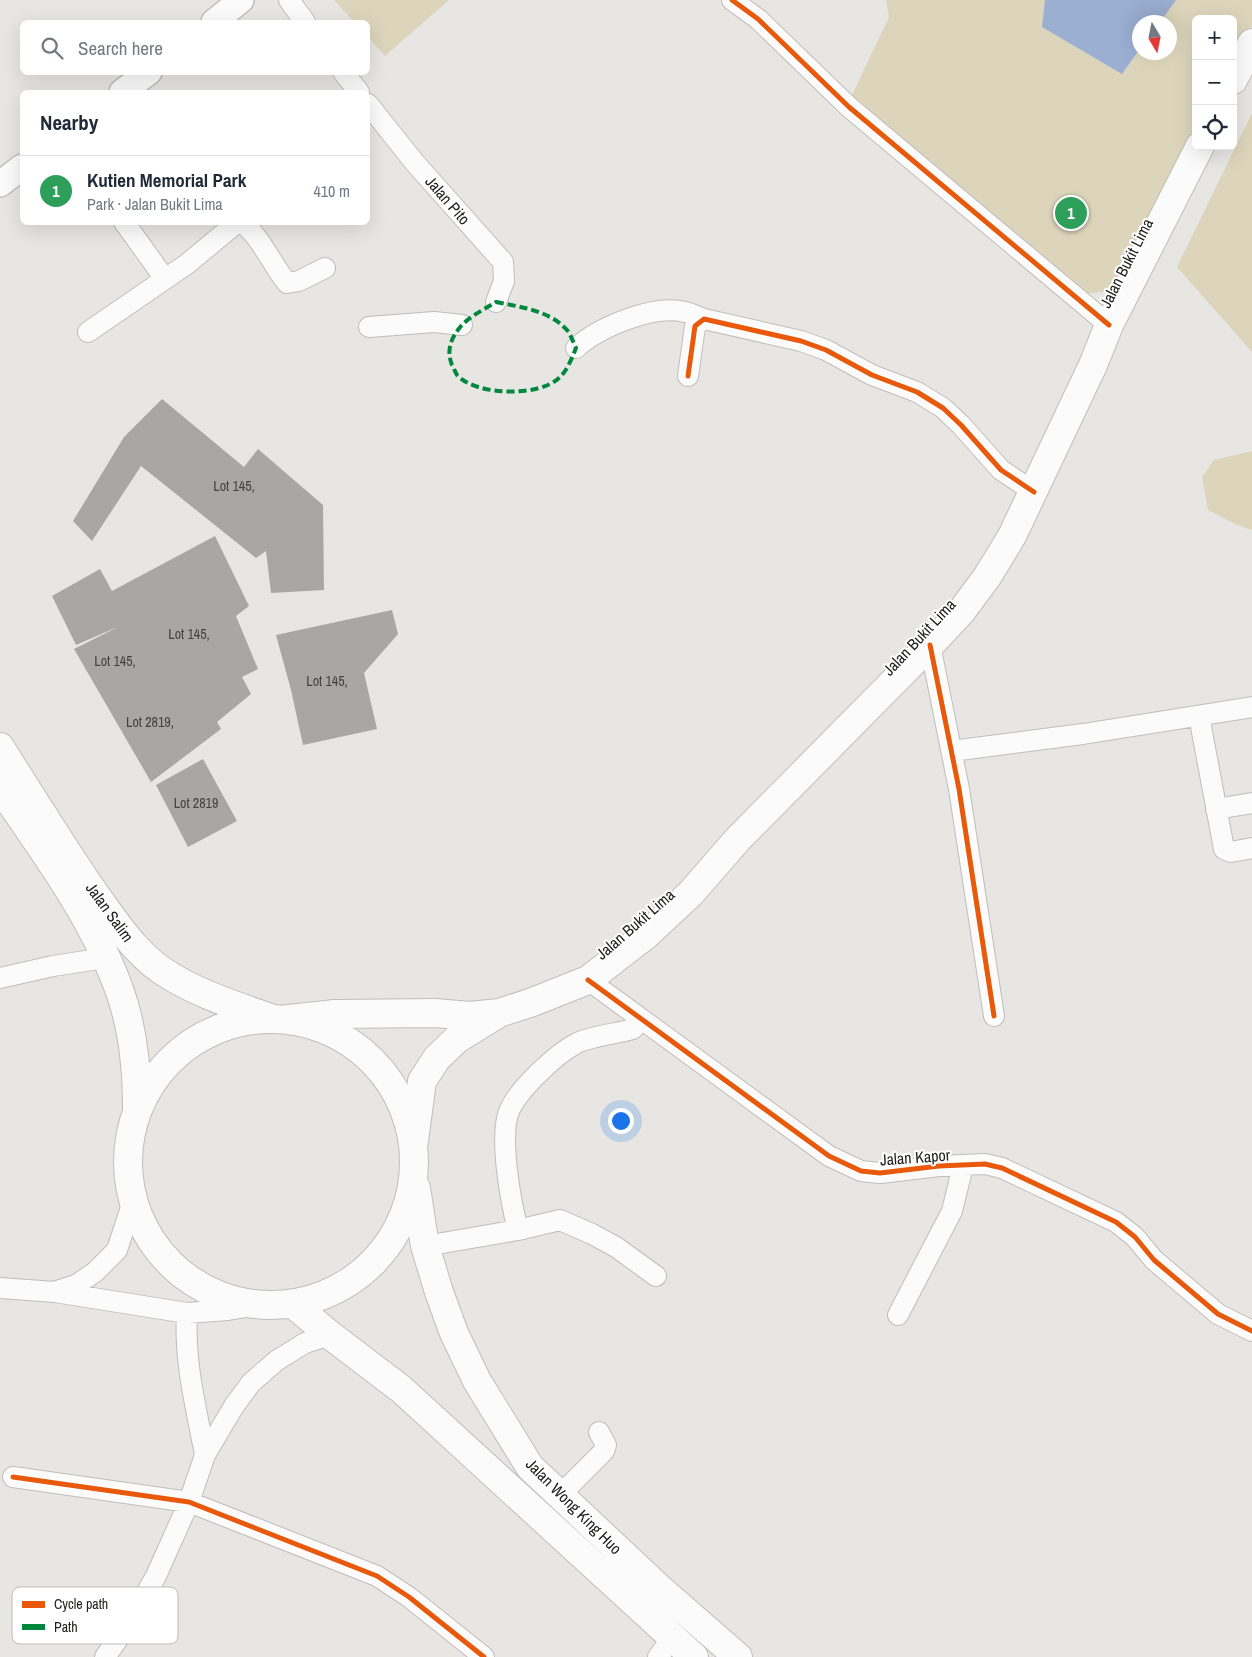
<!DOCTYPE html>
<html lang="en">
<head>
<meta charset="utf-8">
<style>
  body { margin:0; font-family:"Archivo Narrow",sans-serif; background:#f2f2f3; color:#1f2937 }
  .controls { position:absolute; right:15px; top:15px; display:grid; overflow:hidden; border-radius:8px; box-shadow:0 5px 20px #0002 }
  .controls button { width:45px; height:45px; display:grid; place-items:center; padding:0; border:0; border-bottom:1px solid #e0e1e3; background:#fff; color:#1f2937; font:25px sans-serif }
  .compass { position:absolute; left:1132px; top:15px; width:45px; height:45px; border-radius:50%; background:#fff; box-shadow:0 5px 20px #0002; rotate:170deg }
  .you { position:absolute; left:620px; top:1120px; width:18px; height:18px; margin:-12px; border:4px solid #fff; border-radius:50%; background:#1a73e8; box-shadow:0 0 0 8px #1a73e833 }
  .badge { display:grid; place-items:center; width:32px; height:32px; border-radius:50%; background:#db2777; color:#fff; font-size:16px; font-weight:700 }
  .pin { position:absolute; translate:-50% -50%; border:2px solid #fff; box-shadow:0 1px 5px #0006 }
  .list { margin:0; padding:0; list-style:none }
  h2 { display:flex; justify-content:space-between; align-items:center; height:65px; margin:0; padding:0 20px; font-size:21px }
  h2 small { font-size:16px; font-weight:400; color:#747a83 }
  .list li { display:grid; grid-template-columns:32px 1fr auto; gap:15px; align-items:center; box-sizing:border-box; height:70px; padding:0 20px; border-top:1px solid #e0e1e3 }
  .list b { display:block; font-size:19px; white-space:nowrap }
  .list p { margin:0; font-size:16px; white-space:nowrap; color:#747a83 }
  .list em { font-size:16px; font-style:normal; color:#747a83 }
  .icon { flex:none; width:28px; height:28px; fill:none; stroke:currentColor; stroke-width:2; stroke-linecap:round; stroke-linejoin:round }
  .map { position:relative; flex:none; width:1252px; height:1657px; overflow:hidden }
  .search { position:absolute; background:#fff; box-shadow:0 5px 20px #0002; left:20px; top:20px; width:350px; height:55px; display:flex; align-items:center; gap:12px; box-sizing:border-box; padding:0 18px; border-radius:8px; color:#747a83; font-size:19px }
  .panel { position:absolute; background:#fff; box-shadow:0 5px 20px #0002; left:20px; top:90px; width:350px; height:135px; border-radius:8px }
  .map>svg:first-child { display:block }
  .green { fill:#dcd5bb; fill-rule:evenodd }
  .water { fill:#9bafd3 }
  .building { fill:#a8a7a4 }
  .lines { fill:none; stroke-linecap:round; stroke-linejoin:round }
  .minor-casing { stroke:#bfbebc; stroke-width:22 }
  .tertiary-casing { stroke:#bfbebc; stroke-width:28 }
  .secondary-casing { stroke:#bfbebc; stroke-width:30 }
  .primary-casing { stroke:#bfbebc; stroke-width:30 }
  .minor { stroke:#fbfbfb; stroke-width:20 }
  .tertiary { stroke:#fbfbfb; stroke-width:25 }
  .secondary { stroke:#fbfbfb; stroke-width:28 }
  .primary { stroke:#fbfbfb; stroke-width:28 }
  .quiet { stroke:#00873e; stroke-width:4; stroke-dasharray:8 4; stroke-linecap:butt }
  .cycleway-casing { stroke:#fff; stroke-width:8 }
  .cycleway { stroke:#e8590c; stroke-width:5 }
  .labels { text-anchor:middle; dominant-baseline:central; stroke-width:4; stroke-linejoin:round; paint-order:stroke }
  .number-label { font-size:14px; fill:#434240 }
  .street-label { font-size:16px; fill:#21211f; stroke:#fff }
  .key { fill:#fff; stroke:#bcbcbc; stroke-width:1 }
  .key-label { font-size:14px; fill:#21211f }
</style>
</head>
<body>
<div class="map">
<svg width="1252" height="1657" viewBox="0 0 1252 1657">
  <rect width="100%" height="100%" fill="#e7e6e3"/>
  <path class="green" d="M334,0H449L385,56L368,37V22H354Z
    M886,0H1252V25L1233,61V19H1196V134L1115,291L1081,294L852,95L889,17ZM1140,22H1170V52H1140Z
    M1252,113V352L1177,267Z
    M1252,451V530L1237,525L1208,510L1202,477L1214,460Z"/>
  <path class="water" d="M1045,0H1176L1160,22H1140L1139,50L1122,74L1042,27Z"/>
  <path class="building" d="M162,399L244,467L258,449L323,505L324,590L271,593L266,551L256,558L141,466L92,541L73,521L124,437Z
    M215,536L249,606L236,616L258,669L242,677L251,694L217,722L221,729L151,782L74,649L120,626L76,645L52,596L100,569L112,591Z
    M392,610L398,634L364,673L377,729L303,745L291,690L276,635Z
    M203,759L237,821L188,847L156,785Z"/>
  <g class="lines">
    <g class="minor-casing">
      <path id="minor" d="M289,0L305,22
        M732,0L758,19L849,107L1109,325
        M343,72L359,92
        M368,104L415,163L503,262L504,281L496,302
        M124,222L165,279
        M369,327L434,322L462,325
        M88,332L187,264L234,225L242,223C259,234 273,266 287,283L299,281L325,268
        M576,348C599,327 654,304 685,312C691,313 698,317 704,319
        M688,376L695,326L704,319L801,341L826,350L872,375L917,392L943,408L961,425L1001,470L1034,492
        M930,645L959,789L994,1016
        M1199,716L1224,849L1231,852L1252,848
        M952,751L1083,734L1252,707
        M1216,809L1252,803
        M0,978L53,966L105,958
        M588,980L829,1156L861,1171L880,1173L939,1166L985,1164L1002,1168L1116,1222L1135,1237L1154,1260L1218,1314L1252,1331
        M518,1230C511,1203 498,1134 510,1109C520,1088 556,1054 577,1043C588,1037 619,1033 633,1029L640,1019
        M425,1246L518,1230L560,1220L592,1234L616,1247L656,1276
        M0,1288L55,1292L187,1313L228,1310L257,1305
        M57,1291L76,1285L95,1272L117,1250L133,1201
        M187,1313C184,1362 196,1407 205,1455
        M898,1315L952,1211L963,1166
        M13,1477L189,1502L377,1576L409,1597L484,1657
        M560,1495L604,1451L606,1445L599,1432
        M105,1657L130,1622L156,1576L189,1502L205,1455L234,1406L251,1383L276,1361L305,1343L330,1335
        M658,1657L672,1638"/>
    </g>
    <g class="tertiary-casing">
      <path id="tertiary" d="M214,22L241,0
        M122,92L149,72
        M0,184L22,167"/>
    </g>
    <g class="secondary-casing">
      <path id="secondary" d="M1233,80L1252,43
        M289,1019L335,1014L435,1013L470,1016L499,1013L530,1003L588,980L646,935L691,893L738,839L930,645L961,612L987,577L1012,536L1093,365L1109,325L1200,146
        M414,1141L422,1081L437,1058L457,1039L496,1015"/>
    </g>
    <g class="primary-casing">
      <path id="primary" d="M0,747C31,796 62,846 95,894C117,924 138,958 172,977C202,995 237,1006 270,1018
        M0,787C43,851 92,915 119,989C133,1027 137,1068 137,1108
        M128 1162a143 143 0 1 1 286 0a143 143 0 1 1-286 0Z
        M416,1188L425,1246L439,1292L454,1333L477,1381L530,1467L659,1588L738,1657
        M293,1304L330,1335L401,1389L694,1657"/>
    </g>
    <use href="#minor" class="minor"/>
    <use href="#tertiary" class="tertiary"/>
    <use href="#secondary" class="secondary"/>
    <use href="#primary" class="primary"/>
    <path class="quiet" d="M496,302C520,307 549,310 567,330C571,335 573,342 576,348C572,358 567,371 559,378C539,397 476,396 457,375C455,372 454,368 452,365C446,350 451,338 461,326C470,316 485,309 496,302Z"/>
    <g class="cycleway-casing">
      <path id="cycleway" d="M732,0L758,19L849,107L1109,325
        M688,376L695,326L704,319L801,341L826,350L872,375L917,392L943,408L961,425L1001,470L1034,492
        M930,645L959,789L994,1016
        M588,980L829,1156L861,1171L880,1173L939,1166L985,1164L1002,1168L1116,1222L1135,1237L1154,1260L1218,1314L1252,1331
        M13,1477L189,1502L377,1576L409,1597L484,1657"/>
    </g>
    <use href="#cycleway" class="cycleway"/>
  </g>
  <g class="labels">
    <g class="number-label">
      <text x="234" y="486">Lot 145,</text>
      <text x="189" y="634">Lot 145,</text>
      <text x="115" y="661">Lot 145,</text>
      <text x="327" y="681">Lot 145,</text>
      <text x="150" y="722">Lot 2819,</text>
      <text x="196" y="803">Lot 2819</text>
    </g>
    <g class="street-label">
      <text transform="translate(448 200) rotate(49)">Jalan Pito</text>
      <text transform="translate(1126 263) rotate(-63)">Jalan Bukit Lima</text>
      <text transform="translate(919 637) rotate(-47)">Jalan Bukit Lima</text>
      <text transform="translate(110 912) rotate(54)">Jalan Salim</text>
      <text transform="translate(635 924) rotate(-41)">Jalan Bukit Lima</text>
      <text transform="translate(915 1157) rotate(-4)">Jalan Kapor</text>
      <text transform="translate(574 1506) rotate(45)">Jalan Wong King Huo</text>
    </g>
  </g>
  <rect x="12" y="1587" width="166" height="57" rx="8" class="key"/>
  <rect x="22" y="1601" width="23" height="7" fill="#e8590c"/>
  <rect x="22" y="1624" width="23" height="6" fill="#00873e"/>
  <g class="key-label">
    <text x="54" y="1609">Cycle path</text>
    <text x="54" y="1632">Path</text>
  </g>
</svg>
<div class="controls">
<button>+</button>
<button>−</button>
<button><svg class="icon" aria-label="locate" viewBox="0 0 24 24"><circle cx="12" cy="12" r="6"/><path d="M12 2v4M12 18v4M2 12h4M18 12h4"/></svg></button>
</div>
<svg class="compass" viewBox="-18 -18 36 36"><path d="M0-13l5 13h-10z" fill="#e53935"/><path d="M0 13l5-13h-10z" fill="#747a83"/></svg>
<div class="you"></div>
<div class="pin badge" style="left:1071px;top:213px;background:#2e9e5b">1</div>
<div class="search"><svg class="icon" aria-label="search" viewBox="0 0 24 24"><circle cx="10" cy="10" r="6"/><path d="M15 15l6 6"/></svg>Search here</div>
<section class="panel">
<h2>Nearby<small></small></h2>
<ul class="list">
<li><span class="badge" style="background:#2e9e5b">1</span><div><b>Kutien Memorial Park</b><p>Park · Jalan Bukit Lima</p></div><em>410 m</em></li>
</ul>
</section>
</div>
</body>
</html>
